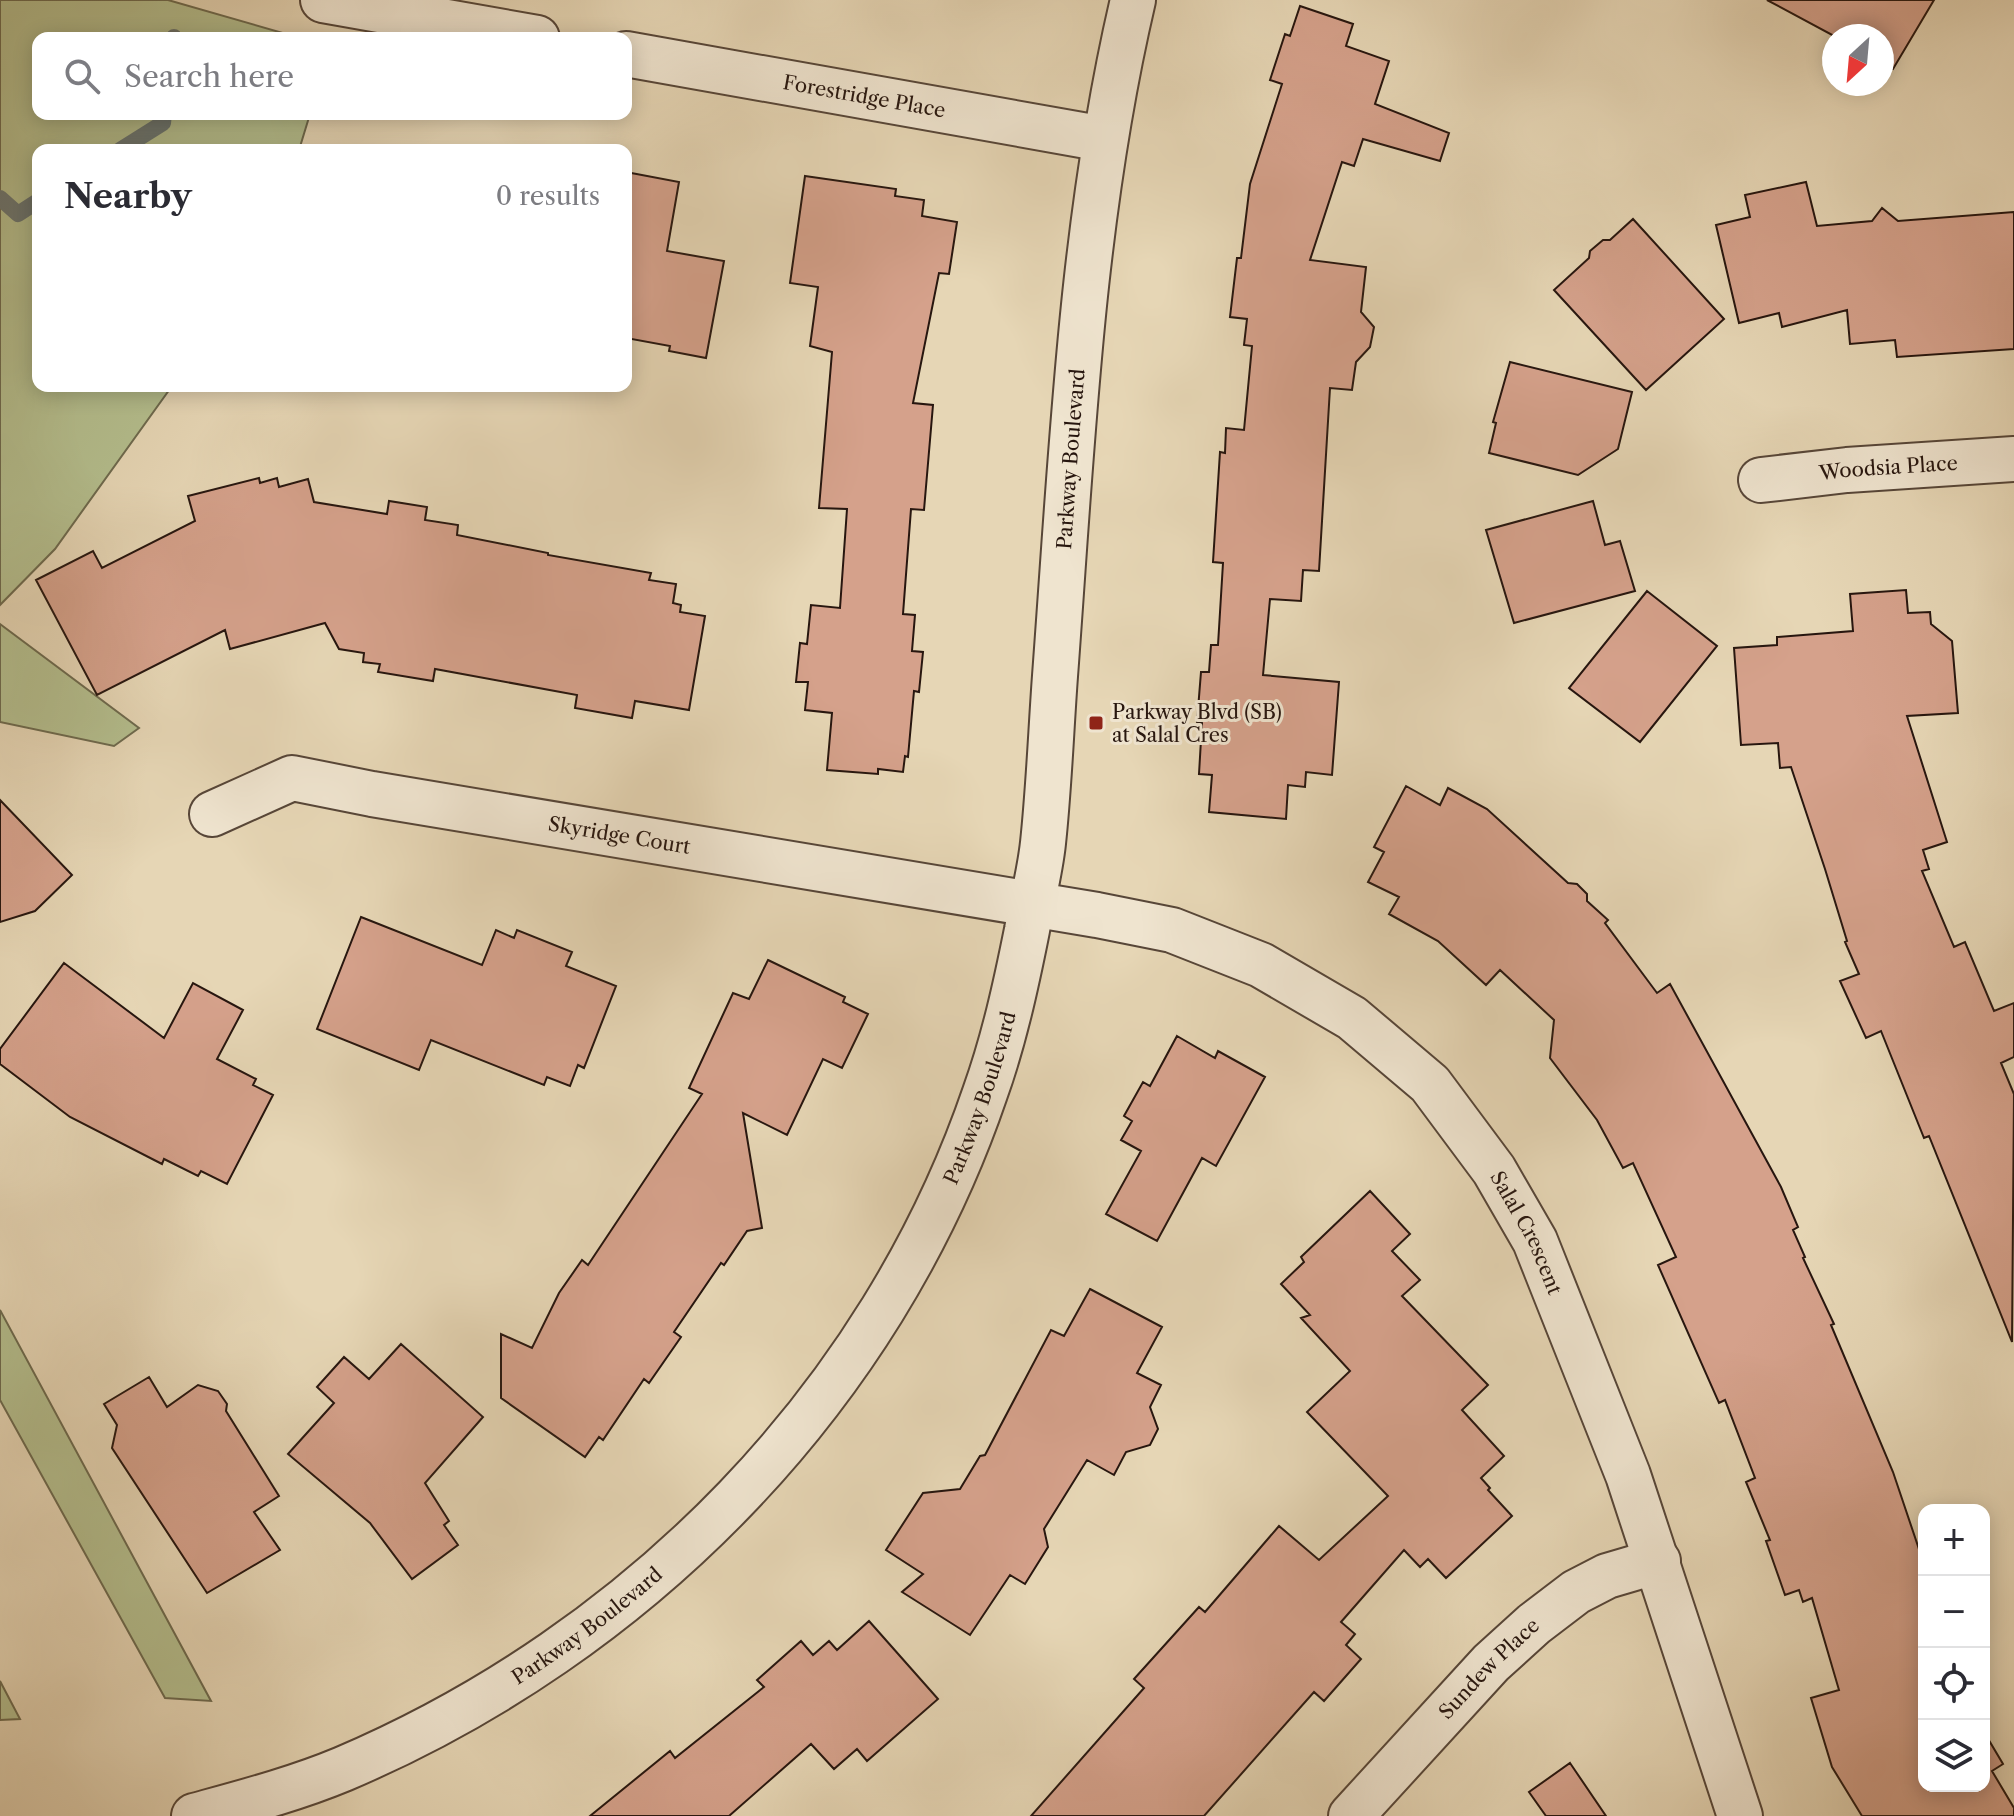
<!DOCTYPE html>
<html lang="en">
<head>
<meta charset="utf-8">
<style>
  body { margin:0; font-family:"Libre Caslon Text",serif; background:#f2f2f3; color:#2b2b33 }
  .controls { position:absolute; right:24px; bottom:24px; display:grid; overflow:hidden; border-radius:16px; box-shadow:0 4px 20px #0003 }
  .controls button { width:72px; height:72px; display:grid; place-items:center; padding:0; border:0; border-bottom:2px solid #e1e1e2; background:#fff; color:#2b2b33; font:40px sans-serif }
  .compass { position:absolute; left:1822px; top:24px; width:72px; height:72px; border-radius:50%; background:#fff; box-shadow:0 4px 20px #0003; rotate:206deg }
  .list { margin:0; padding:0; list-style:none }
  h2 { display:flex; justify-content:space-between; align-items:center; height:104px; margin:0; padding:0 32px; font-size:34px }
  h2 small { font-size:26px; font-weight:400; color:#7c7c81 }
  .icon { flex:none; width:44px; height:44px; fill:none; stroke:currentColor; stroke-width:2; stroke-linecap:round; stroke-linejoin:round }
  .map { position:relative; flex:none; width:2014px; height:1816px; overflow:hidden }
  .search { position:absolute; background:#fff; box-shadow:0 4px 20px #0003; left:32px; top:32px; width:600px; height:88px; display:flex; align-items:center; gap:20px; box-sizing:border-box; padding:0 28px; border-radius:16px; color:#7c7c81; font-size:30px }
  .panel { position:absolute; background:#fff; box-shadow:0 4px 20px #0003; left:32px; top:144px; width:600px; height:248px; border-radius:16px }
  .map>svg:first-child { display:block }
  .green { fill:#b4be8e; stroke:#6e6a4e; stroke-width:2 }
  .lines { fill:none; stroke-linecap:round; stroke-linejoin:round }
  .stream { stroke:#6b7773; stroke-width:16 }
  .building { fill:#d5a18b; stroke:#27160f; stroke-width:2 }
  .minor-casing { stroke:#574638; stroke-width:48 }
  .tertiary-casing { stroke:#574638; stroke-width:48 }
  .minor { stroke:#efe4cf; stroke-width:44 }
  .tertiary { stroke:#efe4cf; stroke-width:44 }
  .poi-dot { fill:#8f2418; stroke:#efe4cf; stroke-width:3 }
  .labels { text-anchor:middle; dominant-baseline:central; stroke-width:6; stroke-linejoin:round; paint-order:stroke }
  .street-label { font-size:20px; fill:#27160f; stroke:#efe4cf }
  .poi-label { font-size:20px; fill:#27160f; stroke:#efe4cf; text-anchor:start }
</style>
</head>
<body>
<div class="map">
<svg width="2014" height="1816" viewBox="0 0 2014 1816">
  <rect width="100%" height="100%" fill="#e6d6b5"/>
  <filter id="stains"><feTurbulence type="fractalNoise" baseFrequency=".0025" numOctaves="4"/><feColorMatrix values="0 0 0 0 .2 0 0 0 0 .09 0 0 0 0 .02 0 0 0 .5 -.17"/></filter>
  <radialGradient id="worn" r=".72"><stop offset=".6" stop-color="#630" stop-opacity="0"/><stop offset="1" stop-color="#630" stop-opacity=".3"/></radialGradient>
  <path class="green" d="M0,0H168L300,38H38V114H310L299,150H38V386H172L55,549L0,605Z
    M0,624L139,728L114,746L0,722Z
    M0,1310L211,1701L165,1698L0,1400Z
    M0,1681L20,1719L0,1720Z"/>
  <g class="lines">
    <path class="stream" d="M174,38V37
      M120,150L163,123L164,114
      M0,198L18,214L38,201"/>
  </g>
  <path class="building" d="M1767,0H1934L1893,69L1882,63V36H1834Z
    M1300,6L1353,24L1346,46L1389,61L1375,104L1449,133L1440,161L1363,139L1354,166L1342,162L1310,260L1366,267L1361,312L1374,327L1370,347L1356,362L1352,390L1330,388L1319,571L1303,570L1301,601L1270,599L1263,675L1339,682L1332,775L1306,772L1305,787L1288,785L1286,819L1209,812L1212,775L1199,774L1202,723L1197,722L1201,672H1209L1211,645H1218L1223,563L1213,562L1220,452L1225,453L1226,428L1244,430L1252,346L1244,345L1247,319L1230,317L1237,258H1241L1250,184L1282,84L1270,80L1285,34L1290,36Z
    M626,172L679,182L667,251L724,261L706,358L669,351L670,346L626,338Z
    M805,176L896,189L895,196L924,200L922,216L957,222L949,274L939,273L913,403L933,405L924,510L911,509L903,614L915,615L912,651L923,652L919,692L914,691L908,757L905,756L903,772L878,769V774L827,770L832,713L805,710L808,682H796L800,643L807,644L811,605L840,608L847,509L819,508L832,352L810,346L818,287L790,283Z
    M1806,182L1817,226L1872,221L1882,208L1898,221L2014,212V349L1897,357L1895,340L1850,344L1847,310L1782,327L1779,313L1739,323L1716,225L1750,217L1745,195Z
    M1633,219L1724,319L1646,390L1554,290L1589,258L1590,251L1603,240H1610Z
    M1510,362L1632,392L1618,449L1578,475L1489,453L1496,423L1493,422Z
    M259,478L260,483L277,478L279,487L308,479L314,502L387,514L389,501L427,507L425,520L458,525L457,535L548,553V555L651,573L649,580L676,584L673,603L681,605L680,612L705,616L689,710L635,701L632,718L575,708L577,695L435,669L433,681L378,672L380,664L363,662L364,653L339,649L325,623L230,649L225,630L97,695L36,580L93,551L102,568L195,521L188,496Z
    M1593,501L1605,545L1620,541L1635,591L1514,623L1486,530Z
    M1906,590L1908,613L1930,612L1931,624L1952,641L1958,713L1907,716L1947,842L1923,850L1929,869L1922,871L1954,947L1965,942L1994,1011L2014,1003V1057L2001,1063L2014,1094L2012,1342L1929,1136L1924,1138L1881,1031L1866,1038L1840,981L1859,974L1845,942L1847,941L1825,869L1791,767L1780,768L1778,743L1741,745L1734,648L1777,645V637L1853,631L1850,594Z
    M1647,591L1717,646L1640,742L1569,688Z
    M1406,786L1440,805L1448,788L1487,809L1568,883L1577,884L1587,894V901L1608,920L1605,923L1657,993L1670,984L1781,1187L1798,1227L1793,1230L1805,1257L1803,1258L1834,1324L1831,1325L1893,1472L1924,1564V1786H1984V1732L2003,1764L1992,1771L2014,1808V1816H1862L1832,1767L1811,1698L1839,1690L1812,1598L1803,1602L1799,1590L1785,1595L1766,1541L1770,1540L1746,1482L1755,1478L1725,1400L1719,1403L1658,1265L1676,1257L1633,1163L1623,1168L1597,1120L1550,1058L1554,1020L1500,970L1486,985L1438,941L1389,914L1399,897L1368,882L1384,852L1374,847Z
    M0,800L72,875L35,911L0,922Z
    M361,917L482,965L496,930L514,938L517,930L572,952L566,966L616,986L584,1068L578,1065L570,1086L547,1077L544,1085L431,1040L419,1070L317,1029Z
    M768,960L845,997L843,1002L868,1014L842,1068L823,1059L787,1135L743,1113L762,1228L747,1231L724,1265L721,1263L674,1332L681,1337L649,1383L644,1379L603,1440L599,1437L585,1457L501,1398V1334L532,1348L559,1293L582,1260L588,1265L702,1094L689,1088L733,993L749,999Z
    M64,963L164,1038L193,983L243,1010L217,1059L256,1079L253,1085L273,1095L227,1184L201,1171L198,1176L164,1159L162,1164L70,1117L0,1064V1049Z
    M1177,1036L1215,1058L1218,1051L1265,1077L1216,1166L1202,1158L1157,1241L1106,1214L1141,1151L1121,1140L1132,1121L1124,1116L1143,1082L1150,1086Z
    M1370,1191L1410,1234L1392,1251L1420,1280L1402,1296L1488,1385L1462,1410L1504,1456L1481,1478L1490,1488L1488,1490L1512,1516L1446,1578L1428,1559L1420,1567L1404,1550L1341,1622L1355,1634L1346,1645L1361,1659L1324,1701L1314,1692L1204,1816H1031L1144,1688L1134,1679L1199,1607L1205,1612L1279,1526L1319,1560L1388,1496L1307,1412L1350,1371L1301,1318L1310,1315L1281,1284L1304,1262L1301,1257Z
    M1090,1289L1162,1327L1137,1373L1161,1385L1150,1407L1158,1429L1150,1445L1126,1452L1114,1475L1087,1460L1044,1529L1048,1547L1025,1584L1010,1575L970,1635L902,1592L923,1574L886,1550L923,1493L960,1489L980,1456L985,1455L1051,1330L1064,1336Z
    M401,1344L483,1417L425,1483L449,1521L444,1525L458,1545L412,1579L370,1523L288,1454L334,1403L317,1387L344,1357L369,1379Z
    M149,1377L167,1407L198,1385L218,1391L227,1404L226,1411L279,1496L254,1512L280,1550L207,1593L112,1448L117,1425L104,1404Z
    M869,1621L938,1699L867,1761L857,1749L834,1769L811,1744L729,1816H590L670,1751L675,1758L764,1687L757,1680L801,1641L813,1655L829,1641L837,1650Z
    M1570,1763L1606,1816H1546L1529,1792Z"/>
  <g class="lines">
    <g class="minor-casing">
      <g id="minor">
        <path d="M323,0L537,38"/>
        <path id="s1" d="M626,54L1104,139"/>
        <path id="s2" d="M1761,480L1847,470L2014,459"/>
        <path id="s3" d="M212,814L292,778L372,794L1097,915L1172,930L1261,965L1352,1018L1430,1084L1494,1170L1535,1241L1628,1475L1740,1816"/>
        <path id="s4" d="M1351,1816L1491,1663L1534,1624L1576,1592L1607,1576L1658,1561"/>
      </g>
    </g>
    <g class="tertiary-casing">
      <g id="tertiary">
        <path id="s5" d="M194,1816C245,1802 295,1789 343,1769C639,1643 881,1398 985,1093C1004,1040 1016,985 1027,930C1032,901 1040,872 1043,843C1049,787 1051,731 1055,676C1072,449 1081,222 1133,0"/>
      </g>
    </g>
    <use href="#minor" class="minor"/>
    <use href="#tertiary" class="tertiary"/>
  </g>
  <rect class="poi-dot" x="1088" y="715" width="16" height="16" rx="4"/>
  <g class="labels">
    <g class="street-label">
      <text stroke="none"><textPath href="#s1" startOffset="242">Forestridge Place</textPath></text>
      <text stroke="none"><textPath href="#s5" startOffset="1758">Parkway Boulevard</textPath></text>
      <text stroke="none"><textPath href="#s2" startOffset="128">Woodsia Place</textPath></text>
      <text stroke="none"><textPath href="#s3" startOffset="420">Skyridge Court</textPath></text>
      <text stroke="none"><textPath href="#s5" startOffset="1110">Parkway Boulevard</textPath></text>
      <text stroke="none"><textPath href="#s3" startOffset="1462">Salal Crescent</textPath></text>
      <text stroke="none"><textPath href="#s5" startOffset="440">Parkway Boulevard</textPath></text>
      <text stroke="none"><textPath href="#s4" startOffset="202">Sundew Place</textPath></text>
    </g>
    <g class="poi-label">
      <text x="1112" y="712">Parkway Blvd (SB)<tspan x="1112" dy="23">at Salal Cres</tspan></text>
    </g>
  </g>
  <rect width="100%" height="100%" filter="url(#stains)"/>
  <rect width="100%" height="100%" fill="url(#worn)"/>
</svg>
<div class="controls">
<button>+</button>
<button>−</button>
<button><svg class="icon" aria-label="locate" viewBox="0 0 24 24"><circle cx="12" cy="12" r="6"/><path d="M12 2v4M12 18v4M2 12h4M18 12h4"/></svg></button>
<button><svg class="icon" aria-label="layers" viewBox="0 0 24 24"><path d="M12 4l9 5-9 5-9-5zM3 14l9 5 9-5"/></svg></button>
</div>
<svg class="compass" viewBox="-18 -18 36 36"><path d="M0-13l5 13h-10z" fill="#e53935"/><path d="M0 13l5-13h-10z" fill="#7c7c81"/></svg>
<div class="search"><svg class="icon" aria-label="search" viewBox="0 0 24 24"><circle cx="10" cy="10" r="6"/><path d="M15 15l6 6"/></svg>Search here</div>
<section class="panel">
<h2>Nearby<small>0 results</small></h2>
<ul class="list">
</ul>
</section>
</div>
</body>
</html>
